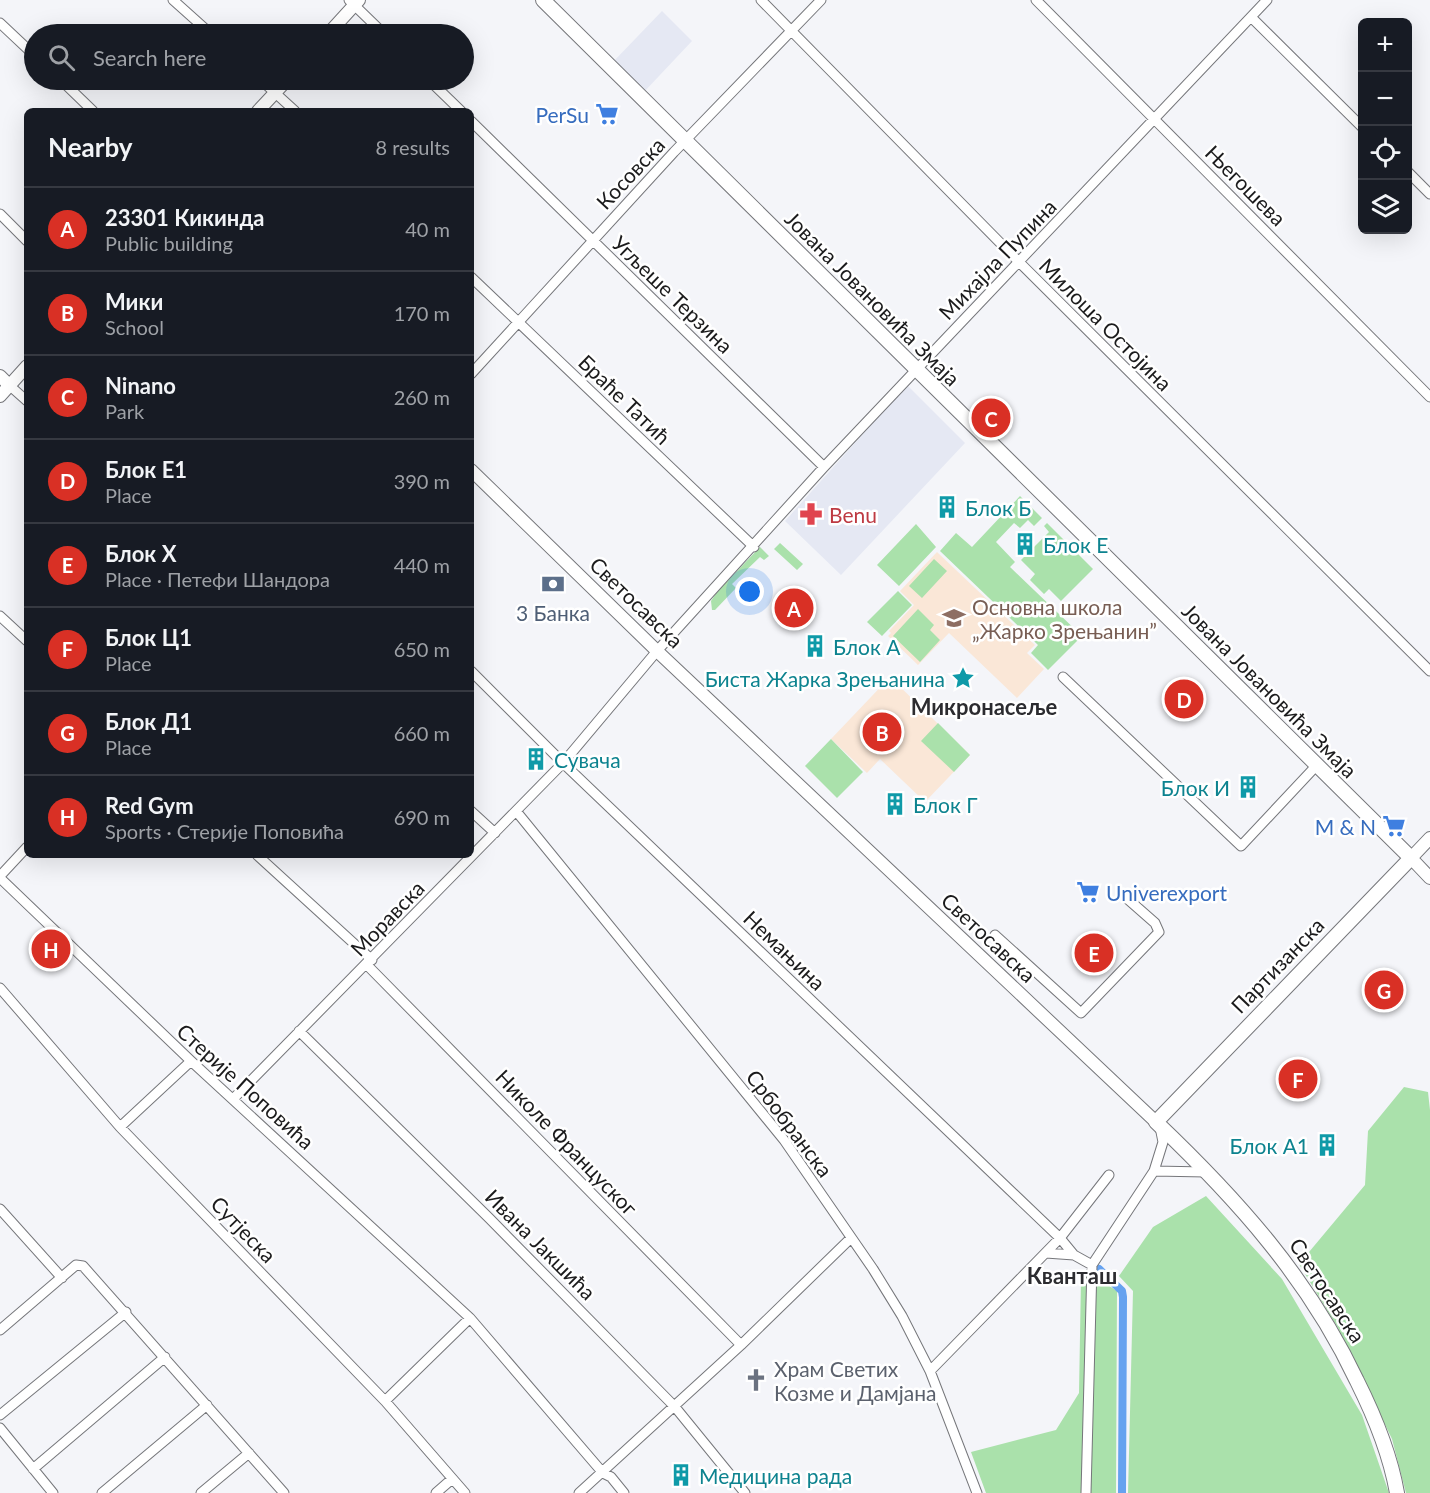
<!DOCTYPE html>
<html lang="en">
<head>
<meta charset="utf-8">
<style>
  body { margin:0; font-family:Lato,sans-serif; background:#20242c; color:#f1f3f6 }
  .controls { position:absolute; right:18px; top:18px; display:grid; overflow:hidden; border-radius:9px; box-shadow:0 6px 24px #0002 }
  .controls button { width:54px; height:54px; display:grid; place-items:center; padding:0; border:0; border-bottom:2px solid #363941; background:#171b24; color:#f1f3f6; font:30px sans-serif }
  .you { position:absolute; left:750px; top:592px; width:21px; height:21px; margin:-15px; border:4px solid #fff; border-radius:50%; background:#1a73e8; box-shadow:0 0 0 9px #1a73e833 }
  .badge { display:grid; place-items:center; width:39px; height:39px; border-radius:50%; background:#d93025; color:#fff; font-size:20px; font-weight:700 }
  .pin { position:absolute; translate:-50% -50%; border:3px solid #fff; box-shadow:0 2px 6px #0006 }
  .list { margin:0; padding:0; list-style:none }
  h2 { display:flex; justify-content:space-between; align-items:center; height:78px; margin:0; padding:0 24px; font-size:26px }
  h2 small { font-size:20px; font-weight:400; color:#9ea1a6 }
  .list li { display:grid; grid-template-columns:39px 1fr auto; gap:18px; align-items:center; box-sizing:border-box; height:84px; padding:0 24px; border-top:2px solid #363941 }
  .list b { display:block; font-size:22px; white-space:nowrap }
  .list p { margin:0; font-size:20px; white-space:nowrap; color:#9ea1a6 }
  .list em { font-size:20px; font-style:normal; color:#9ea1a6 }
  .icon { flex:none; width:33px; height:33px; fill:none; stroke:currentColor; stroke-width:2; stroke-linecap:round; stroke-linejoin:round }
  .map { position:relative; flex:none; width:1430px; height:1493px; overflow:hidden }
  .search { position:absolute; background:#171b24; box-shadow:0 6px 24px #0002; left:24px; top:24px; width:450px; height:66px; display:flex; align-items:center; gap:15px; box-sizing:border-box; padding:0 21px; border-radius:33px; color:#9ea1a6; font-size:22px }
  .panel { position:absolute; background:#171b24; box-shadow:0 6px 24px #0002; left:24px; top:108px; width:450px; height:750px; border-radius:9px }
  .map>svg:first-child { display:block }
  .built { fill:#e5e8f3 }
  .education { fill:#fae7d7 }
  .green { fill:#aae1ab }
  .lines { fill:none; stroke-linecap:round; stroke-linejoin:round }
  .canal { stroke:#66a2ef; stroke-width:8 }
  .minor-casing { stroke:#75767a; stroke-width:11 }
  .tertiary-casing { stroke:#75767a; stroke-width:14 }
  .secondary-casing { stroke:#75767a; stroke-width:16 }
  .minor { stroke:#fff; stroke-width:9 }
  .tertiary { stroke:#fff; stroke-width:12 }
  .secondary { stroke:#fff; stroke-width:14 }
  .labels { text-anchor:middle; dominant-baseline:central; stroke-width:5; stroke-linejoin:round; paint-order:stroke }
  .shop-label { font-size:21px; fill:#366cbe; stroke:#fff; text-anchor:end }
  .street-label { font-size:21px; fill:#1b1b1c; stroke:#fff }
  .culture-label { font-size:21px; fill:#0d838f; stroke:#fff; text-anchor:start }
  .health-label { font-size:21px; fill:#be3a42; stroke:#fff; text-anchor:start }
  .education-label { font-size:21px; fill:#785e54; stroke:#fff; text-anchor:start }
  .service-label { font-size:21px; fill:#4e5e75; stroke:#fff }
  .worship-label { font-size:21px; fill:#5b616d; stroke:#fff; text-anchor:start }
  .neighbourhood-label { font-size:22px; font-weight:bold; fill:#2c2c30; stroke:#fff }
</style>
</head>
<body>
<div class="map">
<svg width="1430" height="1493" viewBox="0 0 1430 1493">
  <rect width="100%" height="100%" fill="#f4f5f9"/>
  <path class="built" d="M662,11L692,41L643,93L612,63Z
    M907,385L965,443L841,575L785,521Z"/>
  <path class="education" d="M937,552L1035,645L1027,653L1044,669L1017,698L949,633L918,665L888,636L891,633L889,631L914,605L900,591Z
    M890,677L970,755L925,802L880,759L867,773L831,739Z"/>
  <path class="green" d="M1020,496L1042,518L1034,526L1028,520L1020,528L1014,523L996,542L1015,562L1010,567L1082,636L1048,670L1031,653L1038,645L940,551L956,533L972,547Z
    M1047,523L1093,569L1061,601L1049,589L1044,594L1030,580L1035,574L1021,560L1049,532L1044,526Z
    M916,524L936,547L899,586L877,565Z
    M780,543L803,564L797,570L774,549Z
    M760,547L769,556L764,560L760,557L732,584L736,588L715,610H712L711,601L717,592Z
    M934,559L947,571L922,598L909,586Z
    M898,591L912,605L882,636L867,622Z
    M918,609L934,625L930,630L940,640L920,662L893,636Z
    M938,723L970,755L954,772L921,741Z
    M831,739L863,772L837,798L805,766Z
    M1404,1087L1428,1092L1430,1110V1493H1406L1392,1439L1338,1328L1299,1264L1365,1185L1368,1131Z
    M1206,1196L1282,1279L1362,1415L1389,1493H1128L1133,1291L1119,1276L1153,1227Z
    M1085,1270L1117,1291L1116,1493H986L971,1452L1056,1430L1079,1393L1081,1278Z"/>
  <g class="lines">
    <path class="canal" d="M1099,1269L1122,1291L1123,1297L1122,1493"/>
    <g class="minor-casing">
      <path id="minor" d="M173,0L211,34
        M349,0L384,34
        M761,0L1019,262L1430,671
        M1036,0L1430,397
        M1251,17L1362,127
        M0,23L34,55
        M61,80L93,111
        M261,80L295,111
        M429,80L461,111
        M471,121L824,467
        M1408,172L1430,194
        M0,214L27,241
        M471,277L754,547
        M471,374L674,152L821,0
        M9,385L27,401
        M0,616L27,641
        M471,671L563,763L1060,1238L1074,1255L1092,1265
        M1063,677L1241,846L1317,765
        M471,811L495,833
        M516,811L784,1140L873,1269L902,1316L930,1371L977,1493
        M257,855L372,960
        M0,876L27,847
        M0,878L191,1061L470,1318L603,1473L611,1477L624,1493
        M995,935L1081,1013L1159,932L1155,923L1122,894
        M367,965L741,1345
        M0,988L120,1127L385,1401L465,1493
        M299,1031L489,1218L675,1407L745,1493
        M234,1098L563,763L657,651L824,467L1267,0
        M120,1127L191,1061
        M1154,1171L1206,1172
        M0,1209L62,1278
        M1046,1253L1074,1255
        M0,1330L76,1265L83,1266L284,1493
        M930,1371L1060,1238L1109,1175
        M385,1401L470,1318
        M0,1415L126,1312
        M0,1428L53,1493
        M33,1469L165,1357
        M102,1493L207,1405
        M201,1493L249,1453
        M436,1493L452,1479
        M579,1493L741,1345L851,1238
        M1086,1493L1092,1265L1154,1171L1163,1142L1160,1127"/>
    </g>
    <g class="tertiary-casing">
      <path id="tertiary" d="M328,34L359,0
        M258,111L287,80
        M0,376L9,385
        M0,396L27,366
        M471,470L657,651L1156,1122
        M1430,838L1411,858L1430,878"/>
    </g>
    <g class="secondary-casing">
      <path id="secondary" d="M543,0L1411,858L1156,1122C1237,1199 1309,1279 1357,1381C1375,1417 1390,1453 1397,1493"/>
    </g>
    <use href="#minor" class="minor"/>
    <use href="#tertiary" class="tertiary"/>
    <use href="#secondary" class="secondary"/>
  </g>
  <defs>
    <g id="supermarket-bare" transform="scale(1.8)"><path d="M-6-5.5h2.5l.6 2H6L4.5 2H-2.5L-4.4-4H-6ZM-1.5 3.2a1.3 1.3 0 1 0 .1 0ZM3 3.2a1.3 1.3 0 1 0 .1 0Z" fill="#3f7fe0" stroke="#fff" stroke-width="2.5" paint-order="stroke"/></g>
    <g id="building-bare" transform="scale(1.8)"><path d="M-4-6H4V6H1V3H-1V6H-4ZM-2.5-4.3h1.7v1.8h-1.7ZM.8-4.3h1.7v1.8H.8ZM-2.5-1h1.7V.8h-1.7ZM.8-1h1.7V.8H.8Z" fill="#0f9aa8" stroke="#fff" stroke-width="2.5" paint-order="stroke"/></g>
    <g id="pharmacy-bare" transform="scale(1.8)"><path d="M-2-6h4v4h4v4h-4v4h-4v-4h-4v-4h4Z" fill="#e0444e" stroke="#fff" stroke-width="2.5" paint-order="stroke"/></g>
    <g id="bank-bare" transform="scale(1.8)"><path d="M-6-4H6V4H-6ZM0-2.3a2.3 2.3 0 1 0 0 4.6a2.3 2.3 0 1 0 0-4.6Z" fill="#5c6f8a" stroke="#fff" stroke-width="2.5" paint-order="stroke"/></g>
    <g id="school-bare" transform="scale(1.8)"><path d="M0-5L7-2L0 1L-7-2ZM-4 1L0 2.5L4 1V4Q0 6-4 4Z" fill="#8d6e63" stroke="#fff" stroke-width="2.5" paint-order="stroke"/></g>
    <g id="sight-bare" transform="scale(1.8)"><path d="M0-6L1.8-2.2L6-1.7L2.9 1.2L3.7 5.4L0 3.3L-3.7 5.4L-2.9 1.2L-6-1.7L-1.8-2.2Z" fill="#0f9aa8" stroke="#fff" stroke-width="2.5" paint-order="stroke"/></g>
    <g id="church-bare" transform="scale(1.8)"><path d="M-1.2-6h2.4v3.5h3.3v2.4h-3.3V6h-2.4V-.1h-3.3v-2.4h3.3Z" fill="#6b7280" stroke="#fff" stroke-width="2.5" paint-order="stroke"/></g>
  </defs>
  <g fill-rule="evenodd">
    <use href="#supermarket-bare" x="607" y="114"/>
    <use href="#building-bare" x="947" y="507"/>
    <use href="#pharmacy-bare" x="811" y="514"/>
    <use href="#building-bare" x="1025" y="544"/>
    <use href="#bank-bare" x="553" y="584"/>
    <use href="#school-bare" x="954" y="618"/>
    <use href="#building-bare" x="815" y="646"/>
    <use href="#sight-bare" x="963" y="678"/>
    <use href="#building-bare" x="536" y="759"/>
    <use href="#building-bare" x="1248" y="787"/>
    <use href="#building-bare" x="895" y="804"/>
    <use href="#supermarket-bare" x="1394" y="826"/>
    <use href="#supermarket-bare" x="1088" y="892"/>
    <use href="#building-bare" x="1327" y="1145"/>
    <use href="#church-bare" x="756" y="1380"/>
    <use href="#building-bare" x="681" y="1475"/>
  </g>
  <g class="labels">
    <g class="shop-label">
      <text x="589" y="114">PerSu</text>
      <text x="1376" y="826">M &amp; N</text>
      <text x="1106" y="892" text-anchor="start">Univerexport</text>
    </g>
    <g class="street-label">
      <text transform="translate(630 173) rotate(-47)">Косовска</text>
      <text transform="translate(1246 185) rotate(45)">Његошева</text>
      <text transform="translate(997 259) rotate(-46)">Михајла Пупина</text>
      <text transform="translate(673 294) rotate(44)">Угљеше Терзина</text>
      <text transform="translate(873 298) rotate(45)">Јована Јовановића Змаја</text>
      <text transform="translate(1106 324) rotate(45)">Милоша Остојина</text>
      <text transform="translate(625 399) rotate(44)">Браће Татић</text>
      <text transform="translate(637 602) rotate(44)">Светосавска</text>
      <text transform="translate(1270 690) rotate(45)">Јована Јовановића Змаја</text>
      <text transform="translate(387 918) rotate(-46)">Моравска</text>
      <text transform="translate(989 937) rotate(43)">Светосавска</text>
      <text transform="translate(785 950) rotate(44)">Немањина</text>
      <text transform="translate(1277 965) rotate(-46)">Партизанска</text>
      <text transform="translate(246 1086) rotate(42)">Стерије Поповића</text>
      <text transform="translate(790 1123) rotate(53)">Србобранска</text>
      <text transform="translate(567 1142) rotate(46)">Николе Француског</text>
      <text transform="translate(244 1229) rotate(46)">Сутјеска</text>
      <text transform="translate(541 1244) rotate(45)">Ивана Јакшића</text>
      <text transform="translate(1328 1290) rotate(57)">Светосавска</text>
    </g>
    <g class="culture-label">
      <text x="965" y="507">Блок Б</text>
      <text x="1043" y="544">Блок Е</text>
      <text x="833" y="646">Блок А</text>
      <text x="945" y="678" text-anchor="end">Биста Жарка Зрењанина</text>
      <text x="554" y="759">Сувача</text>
      <text x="1230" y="787" text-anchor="end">Блок И</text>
      <text x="913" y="804">Блок Г</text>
      <text x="1309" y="1145" text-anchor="end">Блок А1</text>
      <text x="699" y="1475">Медицина рада</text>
    </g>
    <g class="health-label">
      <text x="829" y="514">Benu</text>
    </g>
    <g class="education-label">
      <text x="972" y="606">Основна школа<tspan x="972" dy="24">„Жарко Зрењанин”</tspan></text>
    </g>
    <g class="service-label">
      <text x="553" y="612">3 Банка</text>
    </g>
    <g class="worship-label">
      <text x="774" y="1368">Храм Светих<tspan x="774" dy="24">Козме и Дамјана</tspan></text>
    </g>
    <g class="neighbourhood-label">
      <text x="984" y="706">Микронасеље</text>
      <text x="1072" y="1275">Кванташ</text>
    </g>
  </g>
</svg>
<div class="controls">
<button>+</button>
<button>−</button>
<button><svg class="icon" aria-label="locate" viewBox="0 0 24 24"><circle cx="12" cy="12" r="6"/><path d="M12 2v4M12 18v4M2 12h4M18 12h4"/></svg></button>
<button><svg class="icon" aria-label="layers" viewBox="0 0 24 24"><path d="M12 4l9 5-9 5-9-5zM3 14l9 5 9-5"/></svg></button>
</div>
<div class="you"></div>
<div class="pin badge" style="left:794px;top:608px">A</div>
<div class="pin badge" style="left:882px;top:732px">B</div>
<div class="pin badge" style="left:991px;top:418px">C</div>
<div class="pin badge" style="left:1184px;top:699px">D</div>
<div class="pin badge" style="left:1094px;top:953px">E</div>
<div class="pin badge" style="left:1298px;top:1079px">F</div>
<div class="pin badge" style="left:1384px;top:990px">G</div>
<div class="pin badge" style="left:51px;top:949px">H</div>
<div class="search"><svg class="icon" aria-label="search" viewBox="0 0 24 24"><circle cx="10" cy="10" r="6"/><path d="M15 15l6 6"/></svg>Search here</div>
<section class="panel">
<h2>Nearby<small>8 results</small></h2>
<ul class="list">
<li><span class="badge">A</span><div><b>23301 Кикинда</b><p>Public building</p></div><em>40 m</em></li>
<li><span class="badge">B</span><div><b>Мики</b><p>School</p></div><em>170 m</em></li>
<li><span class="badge">C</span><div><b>Ninano</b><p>Park</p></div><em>260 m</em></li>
<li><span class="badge">D</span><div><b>Блок Е1</b><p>Place</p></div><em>390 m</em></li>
<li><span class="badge">E</span><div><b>Блок Х</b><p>Place · Петефи Шандора</p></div><em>440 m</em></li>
<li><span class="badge">F</span><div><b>Блок Ц1</b><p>Place</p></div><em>650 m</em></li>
<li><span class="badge">G</span><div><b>Блок Д1</b><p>Place</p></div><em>660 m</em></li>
<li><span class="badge">H</span><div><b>Red Gym</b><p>Sports · Стерије Поповића</p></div><em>690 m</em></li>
</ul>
</section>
</div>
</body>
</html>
